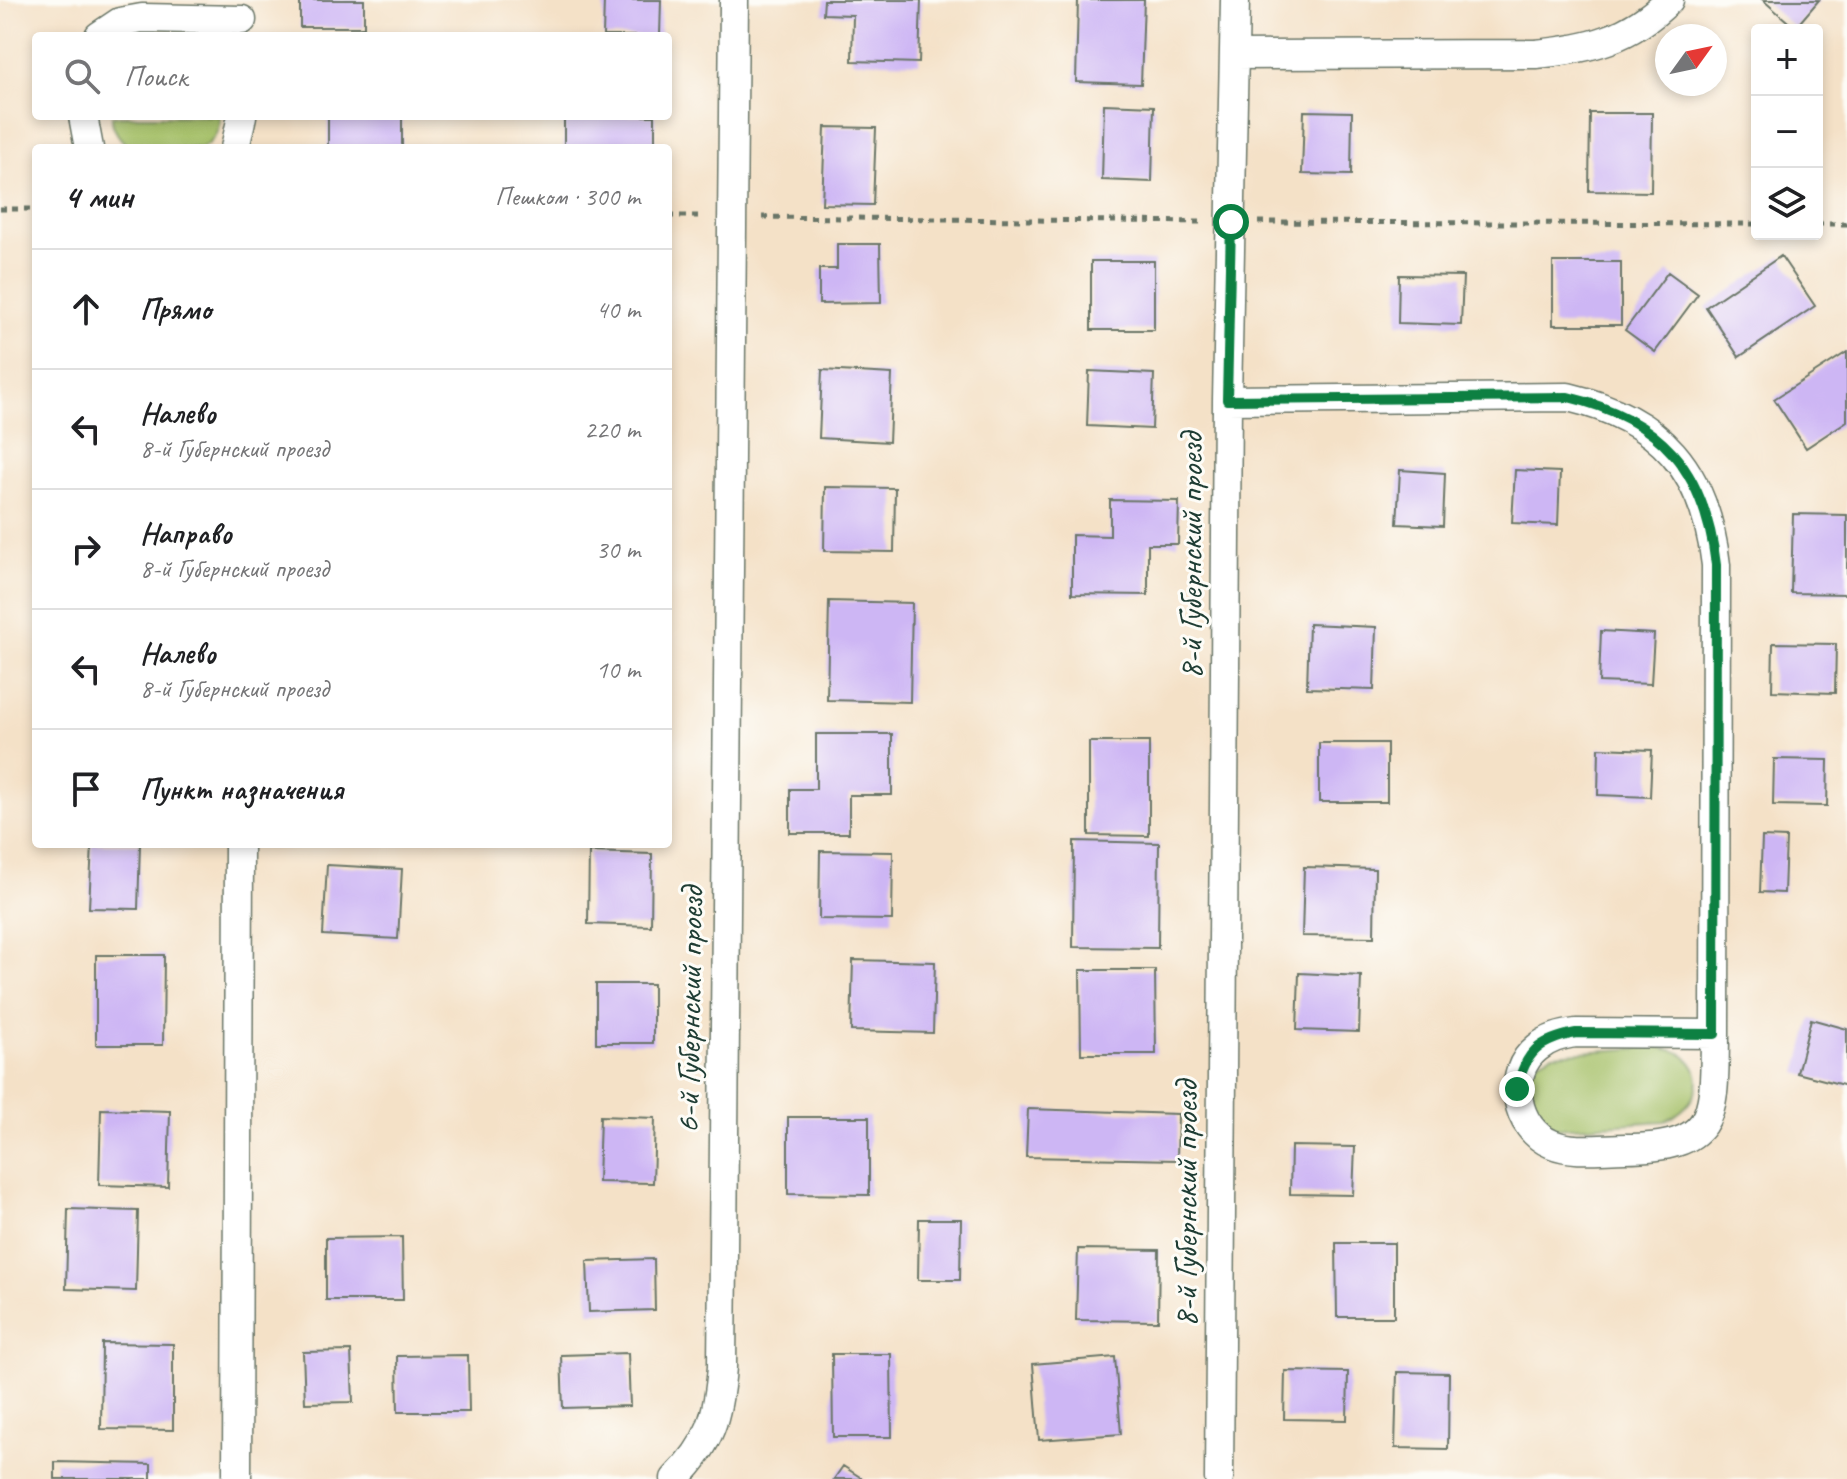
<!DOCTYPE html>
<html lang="ru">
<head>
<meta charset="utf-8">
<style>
  body { margin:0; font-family:Caveat,sans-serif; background:#f2f2f2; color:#202124 }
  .controls { position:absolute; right:24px; top:24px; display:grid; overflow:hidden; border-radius:8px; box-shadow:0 4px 12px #0003 }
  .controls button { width:72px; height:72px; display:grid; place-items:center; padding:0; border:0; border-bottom:2px solid #e0e0e0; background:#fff; color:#202124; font:40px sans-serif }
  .compass { position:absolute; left:1655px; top:24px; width:72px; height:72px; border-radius:50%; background:#fff; box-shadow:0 4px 12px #0003; rotate:57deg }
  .stop { position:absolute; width:24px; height:24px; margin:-18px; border:6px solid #0b8043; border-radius:50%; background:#fff }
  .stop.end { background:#0b8043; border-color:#fff; box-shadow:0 2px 8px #0008 }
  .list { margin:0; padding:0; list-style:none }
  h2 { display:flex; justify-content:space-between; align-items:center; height:104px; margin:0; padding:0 32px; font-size:34px }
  h2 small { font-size:26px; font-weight:400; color:#757577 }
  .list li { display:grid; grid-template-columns:52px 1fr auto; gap:24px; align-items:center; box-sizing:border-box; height:120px; padding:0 32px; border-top:2px solid #e0e0e0 }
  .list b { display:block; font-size:30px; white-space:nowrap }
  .list p { margin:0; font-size:26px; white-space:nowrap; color:#757577 }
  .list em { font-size:26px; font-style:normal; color:#757577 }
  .icon { flex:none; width:44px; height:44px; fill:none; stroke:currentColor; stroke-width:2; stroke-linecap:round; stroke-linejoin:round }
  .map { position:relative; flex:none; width:1847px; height:1479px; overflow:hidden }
  .search { position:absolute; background:#fff; box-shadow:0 4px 12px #0003; left:32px; top:32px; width:640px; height:88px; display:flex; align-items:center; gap:20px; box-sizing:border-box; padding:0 28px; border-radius:8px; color:#757577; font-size:30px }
  .panel { position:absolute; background:#fff; box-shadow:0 4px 12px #0003; left:32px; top:144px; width:640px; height:704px; border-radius:8px }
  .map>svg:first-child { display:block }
  .green { fill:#a5c067; stroke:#627e4e; stroke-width:2 }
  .building { fill:#cdb6f4 }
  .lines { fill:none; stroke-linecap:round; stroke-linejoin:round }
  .street-casing { stroke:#6a7667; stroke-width:31 }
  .path { stroke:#6a7667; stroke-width:5; stroke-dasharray:6 6; stroke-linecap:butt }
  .street { stroke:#fff; stroke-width:28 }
  .route { stroke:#0b8043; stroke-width:10 }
  .labels { text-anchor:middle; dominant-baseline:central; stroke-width:6; stroke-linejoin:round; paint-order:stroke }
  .street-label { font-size:34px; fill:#1f3d34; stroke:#fdfcf7 }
</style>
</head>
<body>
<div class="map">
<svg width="1847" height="1479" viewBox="0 0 1847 1479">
  <rect width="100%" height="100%" fill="#fdfcf7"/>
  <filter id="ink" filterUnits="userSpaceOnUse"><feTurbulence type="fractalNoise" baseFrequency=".0125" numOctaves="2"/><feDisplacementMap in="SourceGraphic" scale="16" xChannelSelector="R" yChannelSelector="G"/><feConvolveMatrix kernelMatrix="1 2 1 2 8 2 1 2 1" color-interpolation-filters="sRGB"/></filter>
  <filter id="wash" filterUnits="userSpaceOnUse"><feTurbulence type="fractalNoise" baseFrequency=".006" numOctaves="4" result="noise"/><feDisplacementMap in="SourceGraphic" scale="32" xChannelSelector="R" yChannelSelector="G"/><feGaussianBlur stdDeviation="1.8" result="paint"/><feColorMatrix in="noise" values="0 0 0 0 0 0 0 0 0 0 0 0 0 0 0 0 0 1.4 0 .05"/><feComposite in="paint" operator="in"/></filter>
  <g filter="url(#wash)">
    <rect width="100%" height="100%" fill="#f4e1c7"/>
    <path class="green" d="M112,116H220C220,129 214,141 202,148H130C121,140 111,129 112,116Z
      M1656,1047C1666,1049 1678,1050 1686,1057C1712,1081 1690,1110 1665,1121L1556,1128L1540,1121L1532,1111L1530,1072L1537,1062L1552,1054Z"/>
    <g id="blocks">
      <path class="building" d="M300,0H364V27H300Z
        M604,0H661L660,36H603Z
        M824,0H921L919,63L852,61L853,15L823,14Z
        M1078,0H1144L1141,84L1076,82Z
        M1763,0H1819L1795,28Z
        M1104,104L1154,106L1152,182L1102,180Z
        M1304,111L1352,112L1351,175L1302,174Z
        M1590,113H1652L1651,192L1589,191Z
        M328,116H402V148H328Z
        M564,116H655V148H564Z
        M825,127L876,128L873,205L822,204Z
        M837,244H880L881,303L819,304V269H837Z
        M1781,256L1815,306L1739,357L1706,307Z
        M1091,261H1154V330H1091Z
        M1553,262H1621V325H1553Z
        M1668,272L1698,294L1655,352L1625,330Z
        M1399,275L1463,276L1461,325L1398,323Z
        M1847,352V421L1806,448L1774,399Z
        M822,370L892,374L889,442L819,438Z
        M1089,371L1154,374L1152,429L1087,426Z
        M1400,470L1445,473L1443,526L1397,524Z
        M1515,470L1560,472L1558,525L1512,523Z
        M825,487L895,488L894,552L824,551Z
        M1110,500L1179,501L1178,544H1148V595L1072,594V535L1110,536Z
        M1793,514L1847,515V594L1791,593Z
        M829,601L912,603L910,702L827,700Z
        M1309,624L1376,627L1374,690L1307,688Z
        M1601,631L1654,634L1651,684L1599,682Z
        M1773,643L1836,644L1835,693L1772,691Z
        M816,734H892V795H849V833H790V789H816Z
        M1089,742H1149V836L1089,835Z
        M1319,743H1387V802H1319Z
        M1599,748L1652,750L1650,797L1598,795Z
        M1774,759L1828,760L1827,806L1773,805Z
        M1762,837L1786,838L1784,893L1760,892Z
        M1074,841L1159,843L1158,948L1073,947Z
        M92,844H140L138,909L89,908Z
        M820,851L893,852L892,920L819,919Z
        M589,852L652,854L651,926L588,924Z
        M327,865L402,869L398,939L323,935Z
        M1304,867L1375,869L1374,937L1302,936Z
        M96,955H164L163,1045H96Z
        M853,960L935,962L933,1033L851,1031Z
        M1080,970H1155L1156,1054H1081Z
        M1299,973L1361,976L1359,1032L1297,1030Z
        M596,984H653V1043H596Z
        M1811,1019L1847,1029V1086L1797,1073Z
        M101,1109L170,1111L168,1187L99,1185Z
        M1028,1109L1178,1114L1177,1160L1026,1157Z
        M600,1116L655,1118L653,1183L598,1182Z
        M788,1117H869V1195L788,1194Z
        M1291,1146L1355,1147L1353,1195L1290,1194Z
        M68,1209L138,1211L136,1291L66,1289Z
        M919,1219H961L960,1280H918Z
        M402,1237L403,1300H326V1238Z
        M1336,1243H1394V1317H1337Z
        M1078,1249L1159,1250L1158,1321L1076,1320Z
        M654,1259L655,1310L589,1312L587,1261Z
        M102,1343L173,1344V1430L101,1429Z
        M351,1351L353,1402L305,1403L303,1352Z
        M628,1353L630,1406L563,1408L561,1355Z
        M832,1354H891L892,1437H833Z
        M468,1355L469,1412H398L397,1356Z
        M1115,1357L1121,1434L1039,1440L1033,1364Z
        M1285,1371L1348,1372L1347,1420L1284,1419Z
        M1397,1372L1449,1373L1448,1449L1395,1448Z
        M55,1462L151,1464V1479H55Z
        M843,1466L863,1479H834Z"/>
    </g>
  </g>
  <g filter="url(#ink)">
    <use href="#blocks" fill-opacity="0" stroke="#6a7667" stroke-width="2"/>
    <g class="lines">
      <g class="street-casing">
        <path id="street" d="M99,36L120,22L142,18L242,20
          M1234,55L1536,54C1589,49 1630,39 1669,0
          M83,116L89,148
          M235,148L242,116
          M1227,400L1568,397C1661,419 1705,470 1716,565L1715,1034L1576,1033C1561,1035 1549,1038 1537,1048C1505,1073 1515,1129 1552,1144C1574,1153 1602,1148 1625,1148C1719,1148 1714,1113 1715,1034
          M237,1479L239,844
          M675,1479C711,1443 718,1416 722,1367L734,0
          M1219,1479L1227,400L1235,0"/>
      </g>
      <path class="path" d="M0,209H36
        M668,216H704
        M762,217L1204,222
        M1258,222L1757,224
        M1817,224H1847"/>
      <use href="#street" class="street"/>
    </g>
  </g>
  <g class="lines" filter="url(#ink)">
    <path class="route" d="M1231,222L1227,400L1568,397C1661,419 1705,470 1716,565L1715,1034L1576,1033C1539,1040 1525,1052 1517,1089"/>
  </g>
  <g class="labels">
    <g class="street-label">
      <text transform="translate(1190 556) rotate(-90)">8-й Губернский проезд</text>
      <text transform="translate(689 1010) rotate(-89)">6-й Губернский проезд</text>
      <text transform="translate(1185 1204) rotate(-90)">8-й Губернский проезд</text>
    </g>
  </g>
</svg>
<div class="controls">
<button>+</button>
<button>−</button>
<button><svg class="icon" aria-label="layers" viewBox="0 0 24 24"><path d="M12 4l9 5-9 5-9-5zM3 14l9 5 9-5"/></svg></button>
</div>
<svg class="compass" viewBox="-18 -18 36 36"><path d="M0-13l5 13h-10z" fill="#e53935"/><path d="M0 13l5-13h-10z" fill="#757577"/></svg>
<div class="stop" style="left:1231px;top:222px"></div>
<div class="stop end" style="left:1517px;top:1089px"></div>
<div class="search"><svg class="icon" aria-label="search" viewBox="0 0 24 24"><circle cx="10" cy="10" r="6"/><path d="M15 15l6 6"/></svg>Поиск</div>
<section class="panel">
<h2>4 мин<small>Пешком · 300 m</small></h2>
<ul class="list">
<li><svg class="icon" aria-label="ahead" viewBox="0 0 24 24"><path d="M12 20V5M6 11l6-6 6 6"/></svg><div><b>Прямо</b></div><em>40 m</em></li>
<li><svg class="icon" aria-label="left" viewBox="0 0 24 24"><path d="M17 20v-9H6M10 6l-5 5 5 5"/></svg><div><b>Налево</b><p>8-й Губернский проезд</p></div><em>220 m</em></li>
<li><svg class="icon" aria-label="right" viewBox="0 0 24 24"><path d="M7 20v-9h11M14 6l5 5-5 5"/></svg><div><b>Направо</b><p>8-й Губернский проезд</p></div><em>30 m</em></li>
<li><svg class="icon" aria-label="left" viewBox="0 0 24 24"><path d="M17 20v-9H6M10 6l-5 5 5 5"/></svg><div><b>Налево</b><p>8-й Губернский проезд</p></div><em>10 m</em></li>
<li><svg class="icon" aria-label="arrive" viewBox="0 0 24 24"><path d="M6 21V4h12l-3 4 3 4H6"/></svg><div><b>Пункт назначения</b></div></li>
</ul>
</section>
</div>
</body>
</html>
